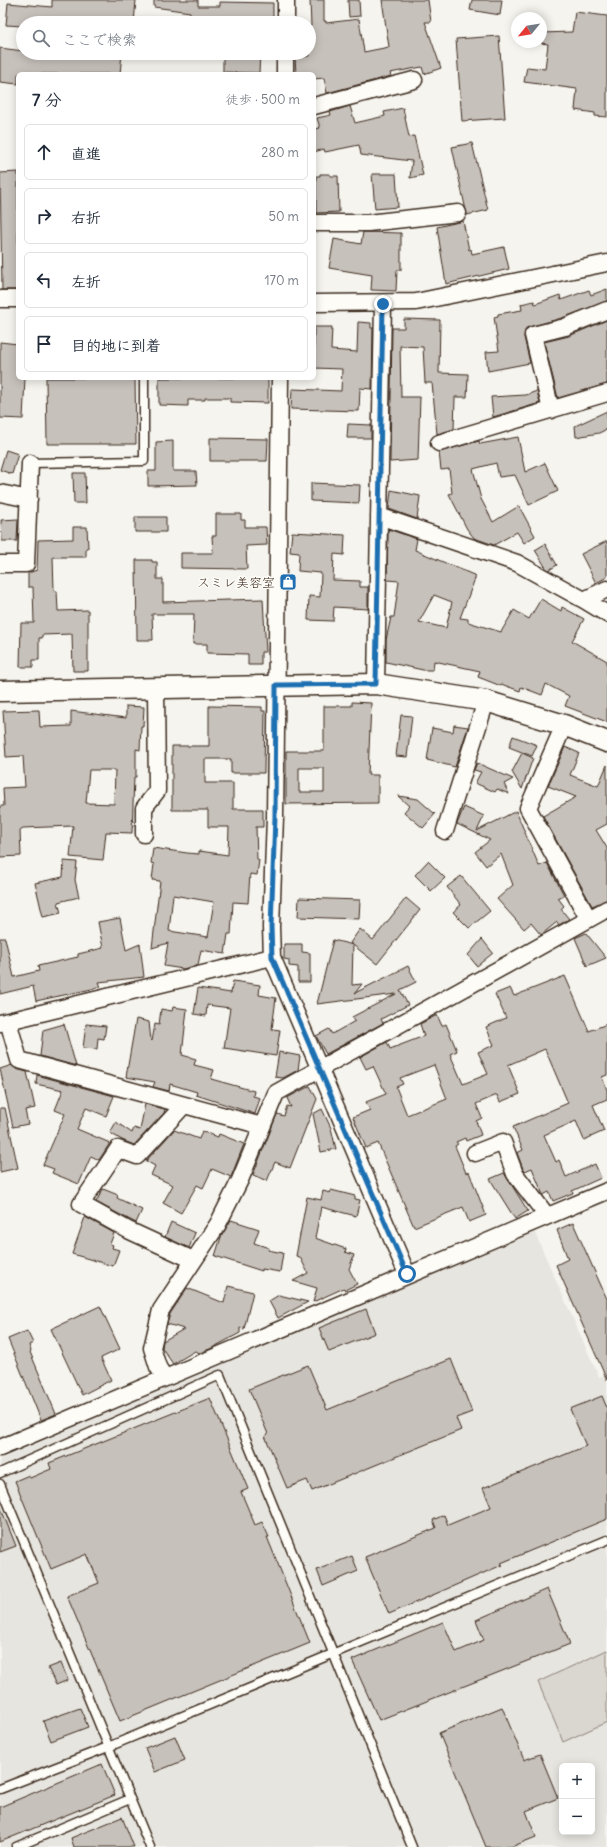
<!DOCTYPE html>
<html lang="ja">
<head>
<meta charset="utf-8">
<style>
  body { margin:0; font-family:Delius,"Klee One",sans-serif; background:#f6f6f7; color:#1f2937 }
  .controls { position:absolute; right:12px; bottom:12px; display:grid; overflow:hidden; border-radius:6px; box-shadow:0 2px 10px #0003 }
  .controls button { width:36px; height:36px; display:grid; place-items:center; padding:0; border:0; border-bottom:1px solid #e0e1e3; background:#fff; color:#1f2937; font:20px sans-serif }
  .compass { position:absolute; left:511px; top:12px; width:36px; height:36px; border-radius:50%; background:#fff; box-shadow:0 2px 10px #0003; rotate:240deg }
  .stop { position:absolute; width:12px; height:12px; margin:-9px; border:3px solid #1f6fb2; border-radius:50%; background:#fff }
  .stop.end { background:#1f6fb2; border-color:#fff; box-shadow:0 1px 4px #0008 }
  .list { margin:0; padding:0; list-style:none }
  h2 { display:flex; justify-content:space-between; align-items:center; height:52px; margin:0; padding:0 16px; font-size:17px }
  h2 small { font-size:13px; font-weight:400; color:#747a83 }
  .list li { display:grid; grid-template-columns:26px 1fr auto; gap:12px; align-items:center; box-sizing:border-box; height:56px; margin:0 8px 8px; padding:0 8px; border:1px solid #e0e1e3; border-radius:6px }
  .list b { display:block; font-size:15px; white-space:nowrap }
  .list em { font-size:13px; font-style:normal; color:#747a83 }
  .icon { flex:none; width:22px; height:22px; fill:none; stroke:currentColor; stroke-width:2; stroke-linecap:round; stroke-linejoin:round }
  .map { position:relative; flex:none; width:607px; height:1847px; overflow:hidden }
  .search { position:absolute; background:#fff; box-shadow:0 2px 10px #0003; left:16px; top:16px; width:300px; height:44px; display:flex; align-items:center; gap:10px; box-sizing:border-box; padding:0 14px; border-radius:22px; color:#747a83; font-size:15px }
  .panel { position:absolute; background:#fff; box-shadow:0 2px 10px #0003; left:16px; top:72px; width:300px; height:308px; border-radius:6px }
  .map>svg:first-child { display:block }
  .built { fill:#e7e5df; fill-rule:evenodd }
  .green { fill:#dad6d0; stroke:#8a8077 }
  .building { fill:#c7c1bb; stroke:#3b2a1e; fill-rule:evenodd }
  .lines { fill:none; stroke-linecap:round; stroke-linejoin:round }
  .service-casing { stroke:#3b2a1e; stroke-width:11 }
  .minor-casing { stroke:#3b2a1e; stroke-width:19 }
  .tertiary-casing { stroke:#3b2a1e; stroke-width:23 }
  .service { stroke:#fdfcf7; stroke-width:8 }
  .minor { stroke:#fdfcf7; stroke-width:16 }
  .tertiary { stroke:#fdfcf7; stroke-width:20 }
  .route { stroke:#1f6fb2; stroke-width:5 }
  .labels { text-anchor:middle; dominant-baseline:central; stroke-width:3; stroke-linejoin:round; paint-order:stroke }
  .poi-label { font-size:13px; fill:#3b2a1e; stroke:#fdfcf7; text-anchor:end }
</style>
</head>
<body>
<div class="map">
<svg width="607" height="1847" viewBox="0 0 607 1847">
  <rect width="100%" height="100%" fill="#f5f4ee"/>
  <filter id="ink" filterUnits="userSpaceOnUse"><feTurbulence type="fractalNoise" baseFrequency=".025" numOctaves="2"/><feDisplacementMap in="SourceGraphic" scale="8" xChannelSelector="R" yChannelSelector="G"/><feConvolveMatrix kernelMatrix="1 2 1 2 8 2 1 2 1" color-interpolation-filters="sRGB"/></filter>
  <g filter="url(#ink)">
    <path class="built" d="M534,1231L599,1377L607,1374V1847H0V1459ZM562,1766H592V1832H562Z"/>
    <path class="green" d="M607,1650V1722L563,1742L538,1682Z"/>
    <path class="building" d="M52,0H136L134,23H23V26L6,25L8,3L52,7Z
      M154,0H198V6H220V2L273,3V23L190,21V12L154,7Z
      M310,0H324V21H326V23L359,19L364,52L389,47L382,0H428L431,22H425L441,68L424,74L422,67L390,73L391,76L327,93L324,78L314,79V74H296L295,57L309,56V26H311Z
      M348,0H359L360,16L349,17Z
      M472,0H502L500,15L470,10Z
      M575,12L607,16V117L595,116V113L575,110L577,89L524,82L527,67L545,69L548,44L541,43V33L572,32Z
      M499,36L505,118L462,121L456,39Z
      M0,48L23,51V53H122L120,74H18V84L0,82Z
      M223,53H260L259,73L223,72Z
      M350,106L355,123L385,116L384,112L403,108L409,137L414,136L423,175L410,178L412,161L361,155L359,145L325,152L324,149L314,152V129L320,128L317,118L331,115L330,112Z
      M472,143L488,210L467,215L452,147Z
      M18,172V290H2L0,173Z
      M320,174H330V176H338L339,212L316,213V176H320Z
      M372,174H396L398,207L375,209Z
      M463,221L469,250L471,249L472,254L504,247L509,269L446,284L437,227Z
      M363,232L401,233V270H397L396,291L371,290L372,275L329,268L334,239L361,244Z
      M607,289V301L562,318L526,328L524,337L530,363L488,371L486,352L499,351L494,317L498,316V314L522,310L521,304L534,301L535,304L560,295L561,300L589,290L591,295Z
      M404,319L440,320L439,373L468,374L467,397H455L454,429L437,434L432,383H425L423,347L400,346L401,397H420L418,460L390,462L392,328H404Z
      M607,320V384L558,398L544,342L569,336Z
      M358,322L371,323V328H373L372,389L360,388L359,411L291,409L292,389L341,391L342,369L314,368V327H332L331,350L357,352Z
      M0,342L18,344V378H25L23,419L0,418Z
      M46,378H135L136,444H47Z
      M159,378H268V403L230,402V398H205V400H188V406L159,405Z
      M537,391L540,403L493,417L491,397L526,395Z
      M607,411V429L599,433L576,437L575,426Z
      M348,424L371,425V438H347Z
      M518,437L525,472L545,463L558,491L529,505L515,475L499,477L496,463L473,469L481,499L493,522L519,506L535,536L524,543L517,532L494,545L474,538L467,529L449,494L452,493L449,469L441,470L439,452L479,441L480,444Z
      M210,438L268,439L267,461H210Z
      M173,441V471H196L197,485L148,486V471H156V442Z
      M6,450L18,454L12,474L0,470Z
      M73,473H85L86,503H74Z
      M311,483L360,485L359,503L311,501Z
      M391,490L420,496L417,519L389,509Z
      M216,514H241V520H245V527H266L267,545L246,546L247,569L181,568V553H213L212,536H216Z
      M135,517H166V532H135Z
      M18,519L17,541H2L1,520Z
      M73,527H87L88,548H86V557H53L54,591H57L58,611L88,610V671H73L72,634L42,635V638H39V660H33V667H20L21,623H34L33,587H28V573L37,570L38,540L73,539Z
      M388,529L417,539L415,550L476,576L460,618L468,619V622L501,632L514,610L529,619L541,599L561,611L562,607L584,619L572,641L607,661V722L565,706L569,696L546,684L542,695L521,687L520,691L501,684V686L478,677L480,671L434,661L433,670H423L386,662V640L391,617H394L399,581L387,580ZM434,595L452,602L446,628L419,622Z
      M292,532L345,535L344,555L334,554L333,580L360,581V587H368V609L334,607L333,621L308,620L309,596L320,597L321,573L298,571L299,553L290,552Z
      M607,541V577L596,583L581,554Z
      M545,544L557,565L549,570L546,568L535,550Z
      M136,560H152V562H157V579H163V602L263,599L266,652H261V665H248V654L207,653V644H193L194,614H152L153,640H137Z
      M352,702L371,703L368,775H378V803L286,804V751H324V706H352ZM299,768H324V792H299Z
      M126,706L144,707L143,726H141L140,750L136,749V777H134L132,833L106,832L103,860L70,857L73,826L23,828L20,830L21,856L0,857V806H4L3,788L25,787L23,756L6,757L3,711L39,710L40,727L71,726V711L126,718ZM89,770H115L114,804L86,803Z
      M209,706L262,707V711H265L264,773H231V759H205V783H233V809H263V827H256L257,859L259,860L257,875L250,874L248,903L233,902L231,934H228L225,954L201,950L198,965L183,969L164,966L168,943L152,948L160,881L152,880L154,864L151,863L153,848L187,853L199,854V851L228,855L229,827H208V810H172V746H209ZM173,895L214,902L208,937L169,931Z
      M401,715L412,716L407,757L396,756Z
      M454,725L468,727L455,767L427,760L432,728L453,732Z
      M513,736L537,745L532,756L509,747Z
      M565,747L579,753L570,775L598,786L607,765V824L596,830L607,848V900L592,906L543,816L576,797L548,786Z
      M522,753L533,758L522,789L512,772Z
      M477,763L513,779L504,784L509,794L497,789L495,792L475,783L481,772L474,770Z
      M398,796L418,799L435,814L423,828L404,812L409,806Z
      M464,807L484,816L477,831L516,811L539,866L547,863L564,895L558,898L564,906L561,909L569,919L559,925L557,922L541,935L531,923L524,929L497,899L513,885L501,854L486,866L475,852L490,840L457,824Z
      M64,861L77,862L75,880L79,897L58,902L61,913L43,917L35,883L63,877Z
      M428,861L445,878L431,891L415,875Z
      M461,876L490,911L469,928L453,912L461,905L447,887Z
      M299,898L360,900L359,919L298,917Z
      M406,898L420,910L377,964L353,945L352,985L362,984L355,993L408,966L416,982L400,990L408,1005L381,1019L383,1023L326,1054L316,1036L329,1029L332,1034L355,1021L352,1017L396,994L317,1004L333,940L353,945L350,943L360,929L373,940Z
      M120,918L126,950L140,944L144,977L99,982L101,987L36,1001L33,986L0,994V938H5L14,977L39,971L38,966L78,957V954L103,948L98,922Z
      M586,933L606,958L587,966L575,938Z
      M482,939L493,953L477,966L468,955Z
      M284,944H302V952L310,953V982H298V967L289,966V960L284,959Z
      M565,976L589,1031L607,1024V1075L602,1077L607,1090V1099L593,1105L604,1131L584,1140L576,1121L544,1135L556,1162L559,1160L566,1177L595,1164L601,1178L572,1191L573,1193L553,1201L549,1192L543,1195L532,1168L525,1171L523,1169L517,1153L523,1150L513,1127L568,1103L545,1049L508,1065L520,1094L500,1102L497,1095L476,1104L482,1118L476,1121L481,1135L466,1141L465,1138L456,1142L458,1144L455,1146L466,1173L469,1172L486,1215L469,1222L463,1207L414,1227L378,1143L366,1148L353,1117L370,1110L366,1102L386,1094L373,1066L366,1069L360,1057L387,1042L390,1049L424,1036L420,1024L437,1015L442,1026L446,1024L457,1051L450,1054L463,1084L488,1074L478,1052L494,1045L486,1027L506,1018L495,994L510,988L514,996ZM434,1065L447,1099L407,1115L396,1087L403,1084L400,1078Z
      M233,981L260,985L259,995L276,998L272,1029L280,1030L276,1056L224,1048L230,1008L207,1005L206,1016L194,1014L198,988L231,993Z
      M173,1007L187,1009L182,1055L196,1059L194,1065L214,1070L211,1079L254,1091L253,1096L260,1098L255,1114L196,1095L197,1092L170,1084L169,1091L153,1087L155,1082L126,1077L136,1019L149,1022L151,1041H152L155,1024L159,1025L161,1009L172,1011Z
      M64,1024L76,1066L40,1056L43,1030Z
      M86,1024L106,1026L104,1039L98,1038L97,1049L83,1048Z
      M279,1052L300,1056L298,1070L283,1078L275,1077Z
      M12,1065L16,1069L27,1072L35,1108L25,1110L28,1124L13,1127L0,1069Z
      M37,1075L114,1096L106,1116L86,1108L77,1129L110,1143L99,1160L91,1156L79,1184L52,1173L54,1169L43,1165L65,1114L55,1110L63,1090L36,1084Z
      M310,1086L317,1099L290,1168L275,1162L267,1181L253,1175L277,1114L284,1116L287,1106L291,1107L287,1098Z
      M145,1104L165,1109L164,1113L134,1145L122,1140L110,1133L116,1122L132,1133L134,1128L140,1130Z
      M0,1108H5L18,1168L0,1172Z
      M322,1109L331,1128L336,1149L321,1152L313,1114Z
      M174,1130L199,1139L202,1131L218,1137L219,1134L244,1144L231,1177L212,1169L203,1188L197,1185L181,1213L163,1203L173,1185L151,1175L155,1166L146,1161Z
      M504,1173L528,1211L515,1219L490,1179Z
      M103,1189L118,1195L117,1198L142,1210L136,1223L96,1202Z
      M331,1190L355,1196V1199L360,1200L356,1216L321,1207L315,1238L346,1249L345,1252L354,1255L349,1269L357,1284L345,1290L344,1288L313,1302L317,1288L293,1281L308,1273L300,1257L296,1256L307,1197L321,1200L323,1191L330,1193Z
      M85,1217L114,1233L110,1244L113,1245L112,1248L119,1250L113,1266L72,1254Z
      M231,1220L259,1229L254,1243L269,1248L268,1250L283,1253L280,1272L262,1269V1271L215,1256L221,1237Z
      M171,1222L195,1233L189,1248L165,1237Z
      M573,1223L607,1299V1380L556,1265L568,1259L557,1230Z
      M228,1286L253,1292L244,1329L240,1328V1333L212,1348L200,1353L195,1351L173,1364L162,1348L163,1341L184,1329L167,1324L170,1314L187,1288L224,1303Z
      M279,1295L308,1302L278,1318L269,1301Z
      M100,1306L120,1349L101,1358L111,1380L82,1395L51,1329Z
      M366,1309L375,1333L329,1352L319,1328Z
      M27,1331L33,1343L29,1345L31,1351L30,1352L56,1414L41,1420L8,1339Z
      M451,1359L472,1412L456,1418L461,1430L312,1491L307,1480L287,1488L265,1436L268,1434L249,1389L308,1365L327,1410Z
      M602,1396L607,1408V1519L501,1563L502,1565L389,1614L365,1557L436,1528L433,1520L444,1515L448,1525L491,1507L483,1488L586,1446L570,1409Z
      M210,1398L248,1489L241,1492L255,1525L262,1522L269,1537H267L310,1643L120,1721L67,1596L99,1583L87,1554L51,1569L15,1481L29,1475L30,1478L51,1469L49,1463Z
      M0,1506L16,1546L0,1552Z
      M352,1556L358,1571L323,1586L317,1570Z
      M547,1589L570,1644L379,1720L352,1660L443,1622L456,1652L484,1640L476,1620Z
      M61,1663L68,1680L56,1685L48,1668Z
      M502,1707L524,1760L540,1754L558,1798L526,1811L536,1837L511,1847H486L439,1733Z
      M80,1708L88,1727L51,1741L43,1721Z
      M175,1736L185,1760L155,1772L145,1748Z
      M102,1764L115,1795L0,1842V1807Z
      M122,1817L134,1847H74L71,1838Z"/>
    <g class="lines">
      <g class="service-casing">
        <path id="service" d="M30,463L144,461V378
          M0,1473L220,1375L412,1847
          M0,1484L150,1847
          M0,1789L108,1747L607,1540
          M16,1847L130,1799"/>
      </g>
      <g class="minor-casing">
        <path id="minor" d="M286,23V0
          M285,74V53
          M314,106L414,80
          M314,223H368L458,213
          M0,299H18
          M314,303L416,302L607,263
          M280,378L275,817L271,927L272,957L407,1274
          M551,410L533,335L565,327L607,310
          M439,443L607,393
          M0,493L29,499
          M379,516L517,563L584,600L607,589
          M0,564H26L30,463
          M584,600L607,614
          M376,684L383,304
          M564,725L528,808L588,918
          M445,831L486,701
          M144,834V808L157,791L156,688
          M8,1021L19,1060L262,1126
          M0,1023L272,957
          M184,1105L137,1156L118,1149L81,1204L128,1230L193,1260
          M475,1153L503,1142L515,1174L547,1216
          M165,1378L158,1367L152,1348L161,1310L218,1224L240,1180L276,1093L607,909
          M0,1448L607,1191"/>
      </g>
      <g class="tertiary-casing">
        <path id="tertiary" d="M0,691L376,684L486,701L564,725L607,742"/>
      </g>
      <use href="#service" class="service"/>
      <use href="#minor" class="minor"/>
      <use href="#tertiary" class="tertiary"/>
    </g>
  </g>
  <g class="lines" filter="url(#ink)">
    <path class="route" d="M383,304L376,684L276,685L275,817L271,927L272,957L407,1274"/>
  </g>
  <defs>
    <g id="shop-square" transform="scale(0.9)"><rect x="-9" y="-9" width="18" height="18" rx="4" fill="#1f6fb2" stroke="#fdfcf7"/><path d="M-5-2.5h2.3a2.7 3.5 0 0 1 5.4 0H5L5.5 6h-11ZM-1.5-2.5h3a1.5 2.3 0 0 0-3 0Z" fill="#fff"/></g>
  </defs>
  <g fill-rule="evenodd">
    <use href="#shop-square" x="288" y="582"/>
  </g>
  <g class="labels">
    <g class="poi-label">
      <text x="275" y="582">スミレ美容室</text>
    </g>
  </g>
</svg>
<div class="controls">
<button>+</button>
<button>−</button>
</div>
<svg class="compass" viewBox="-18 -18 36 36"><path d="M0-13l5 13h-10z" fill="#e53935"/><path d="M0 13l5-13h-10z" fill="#747a83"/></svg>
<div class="stop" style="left:407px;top:1274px"></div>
<div class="stop end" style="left:383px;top:304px"></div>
<div class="search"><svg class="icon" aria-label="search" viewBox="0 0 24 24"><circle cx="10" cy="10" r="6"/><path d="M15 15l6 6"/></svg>ここで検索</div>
<section class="panel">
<h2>7 分<small>徒歩 · 500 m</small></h2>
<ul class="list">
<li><svg class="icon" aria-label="ahead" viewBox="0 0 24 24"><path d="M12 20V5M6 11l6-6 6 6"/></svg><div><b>直進</b></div><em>280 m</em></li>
<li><svg class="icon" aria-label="right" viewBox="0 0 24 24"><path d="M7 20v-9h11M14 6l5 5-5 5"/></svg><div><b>右折</b></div><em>50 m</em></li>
<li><svg class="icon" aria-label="left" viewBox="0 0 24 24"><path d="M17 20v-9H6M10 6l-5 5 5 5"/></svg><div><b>左折</b></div><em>170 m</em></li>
<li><svg class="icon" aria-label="arrive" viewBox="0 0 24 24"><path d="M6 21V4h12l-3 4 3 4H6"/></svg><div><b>目的地に到着</b></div></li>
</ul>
</section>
</div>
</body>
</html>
